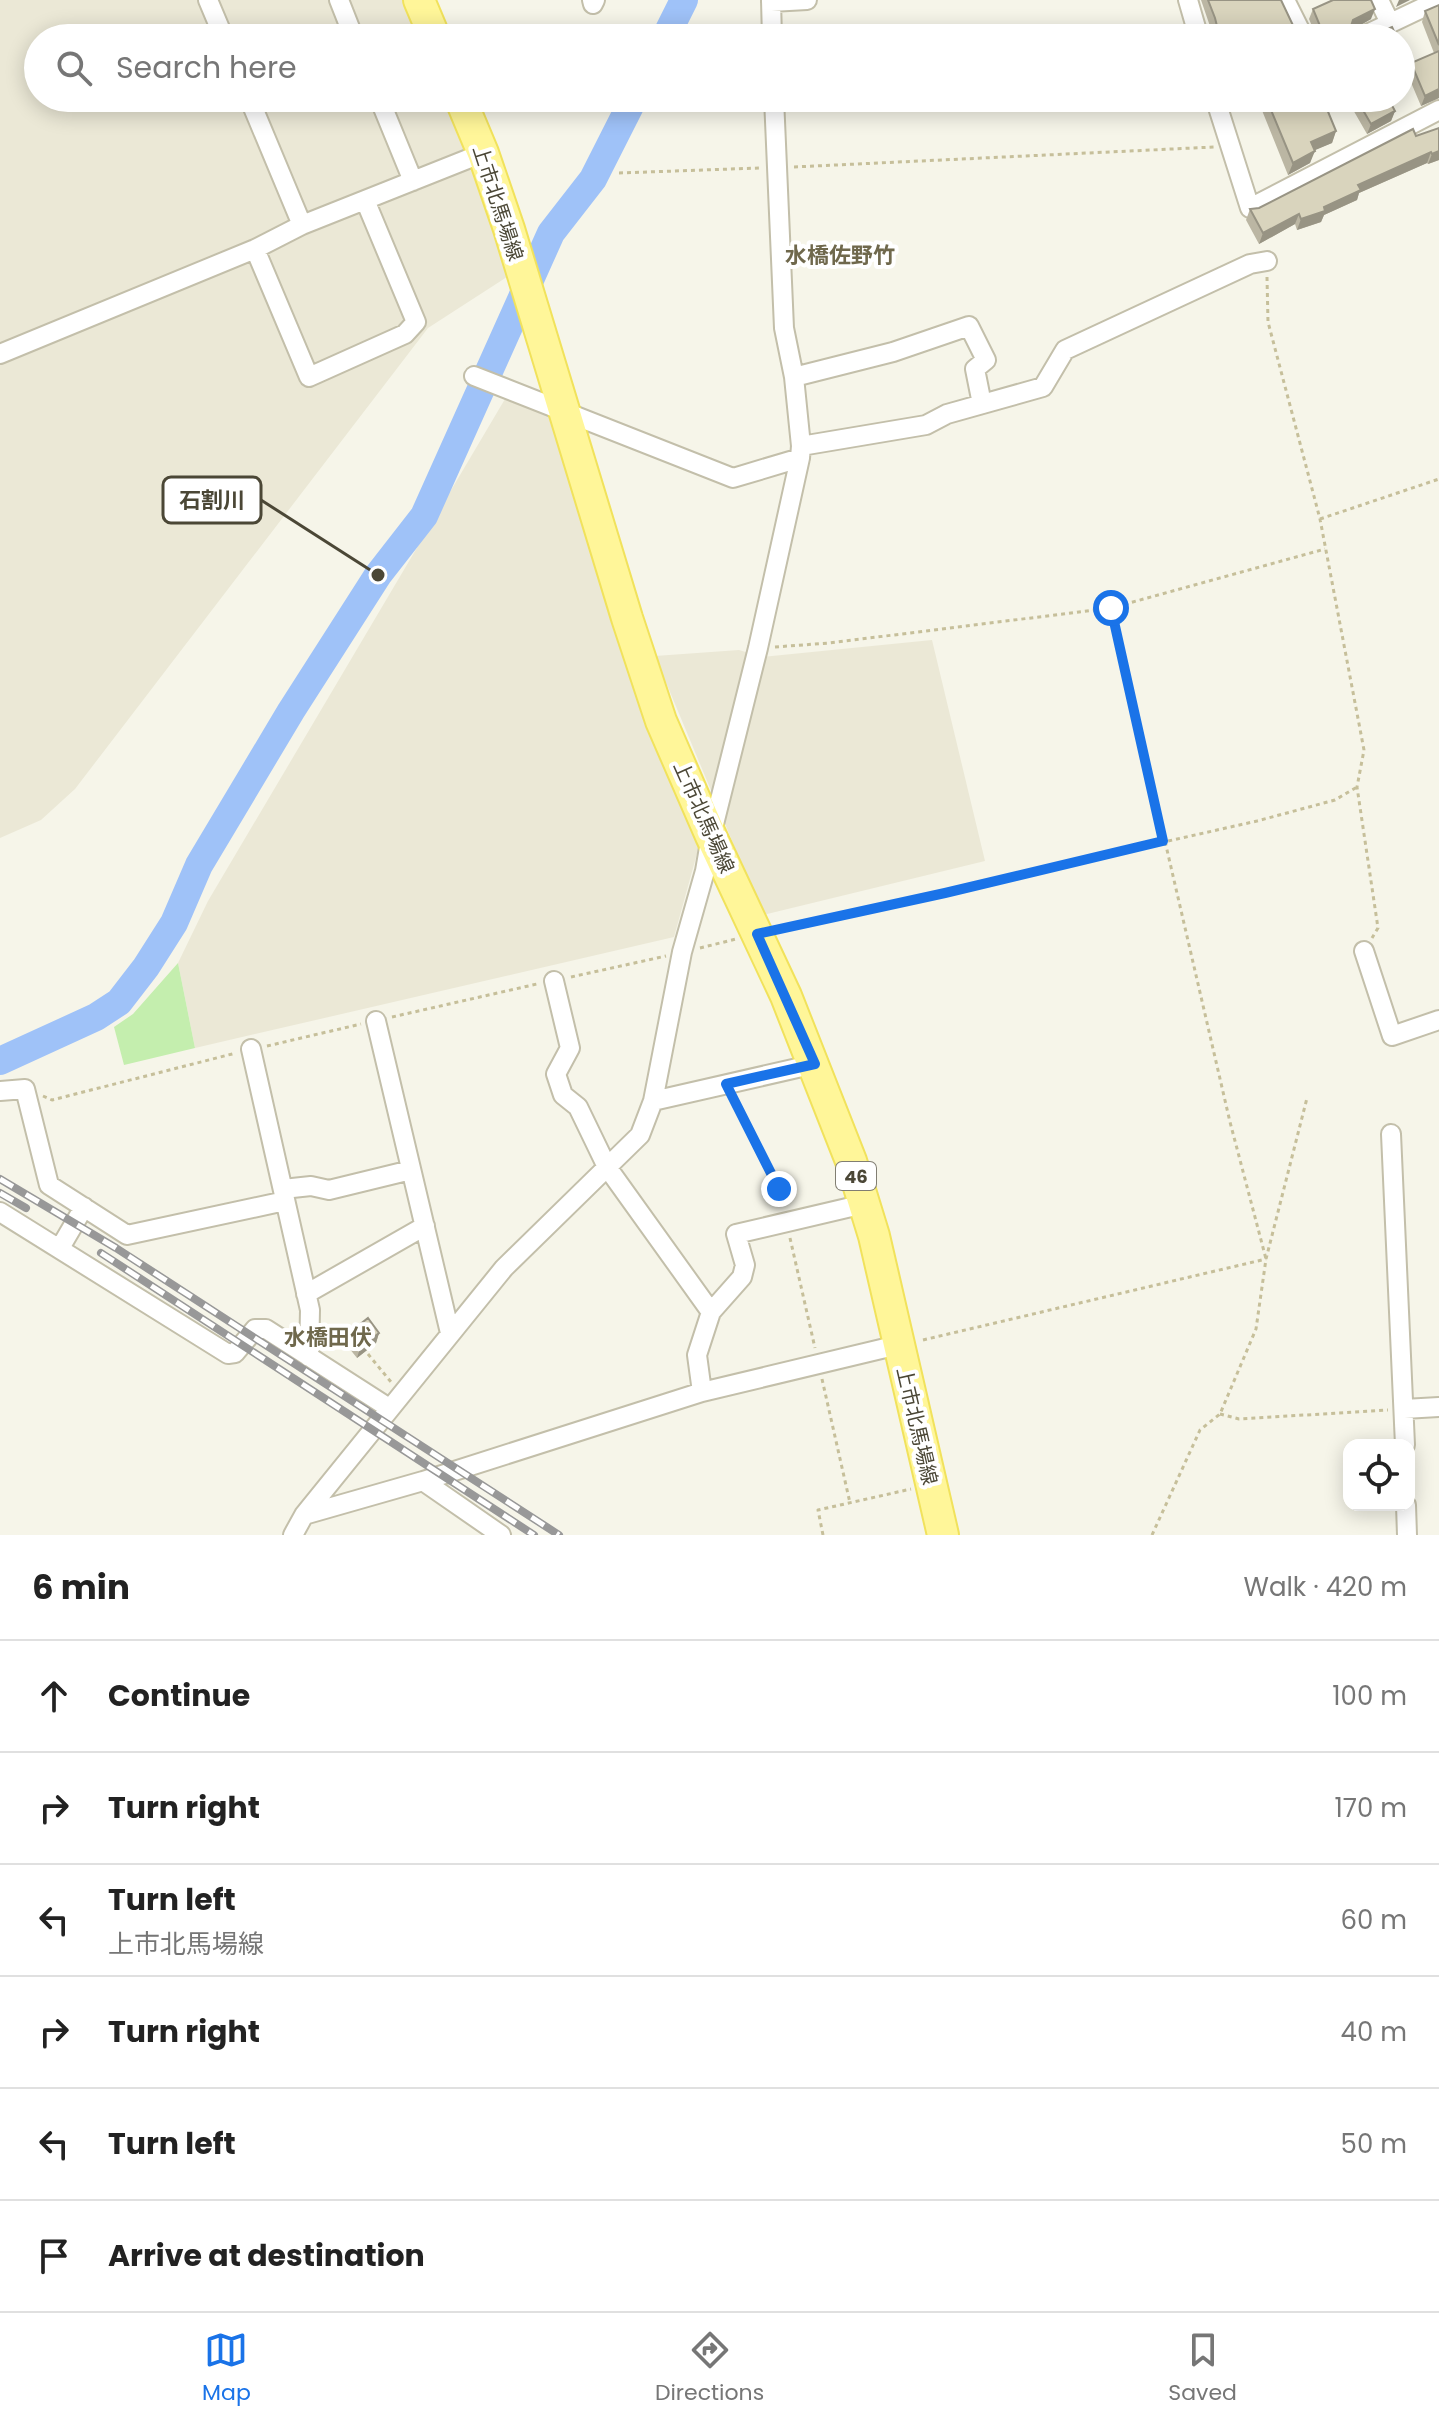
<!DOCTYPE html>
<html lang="en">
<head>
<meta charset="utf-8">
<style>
  body { margin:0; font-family:Poppins,"Noto Sans JP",sans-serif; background:#f2f2f2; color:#222 }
  .controls { position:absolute; right:24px; bottom:24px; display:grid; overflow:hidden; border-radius:16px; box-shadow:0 4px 20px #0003 }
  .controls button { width:72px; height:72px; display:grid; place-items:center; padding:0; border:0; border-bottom:2px solid #e0e0e0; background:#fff; color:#222; font:40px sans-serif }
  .stop { position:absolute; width:24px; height:24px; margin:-18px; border:6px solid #1a73e8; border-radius:50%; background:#fff }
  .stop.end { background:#1a73e8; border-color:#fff; box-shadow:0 2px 8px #0008 }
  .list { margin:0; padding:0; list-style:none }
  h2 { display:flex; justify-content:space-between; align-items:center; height:104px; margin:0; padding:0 32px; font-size:34px }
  h2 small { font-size:26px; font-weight:400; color:#767676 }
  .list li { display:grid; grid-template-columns:52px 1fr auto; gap:24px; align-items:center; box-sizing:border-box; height:112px; padding:0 32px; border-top:2px solid #e0e0e0 }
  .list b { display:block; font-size:30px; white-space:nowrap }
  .list p { margin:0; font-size:26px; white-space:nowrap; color:#767676 }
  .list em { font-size:26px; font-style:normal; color:#767676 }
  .icon { flex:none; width:44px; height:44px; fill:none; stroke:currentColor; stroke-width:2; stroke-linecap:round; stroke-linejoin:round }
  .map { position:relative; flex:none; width:1439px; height:1535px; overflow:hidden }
  .search { position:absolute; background:#fff; box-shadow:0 4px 20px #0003; left:24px; right:24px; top:24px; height:88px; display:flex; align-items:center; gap:20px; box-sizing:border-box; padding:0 28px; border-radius:44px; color:#767676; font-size:30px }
  .sheet { height:776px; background:#fff }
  nav { display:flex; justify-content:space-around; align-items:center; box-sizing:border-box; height:112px; border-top:2px solid #e0e0e0; background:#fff; font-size:22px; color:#767676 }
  nav a { display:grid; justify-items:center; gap:4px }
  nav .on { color:#1a73e8 }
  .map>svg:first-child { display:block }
  .residential { fill:#ebe8d6 }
  .green { fill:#c4eeae }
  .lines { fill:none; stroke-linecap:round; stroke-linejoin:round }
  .river { stroke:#9fc2f8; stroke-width:28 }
  .street-casing { stroke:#c3bfaa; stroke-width:22 }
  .primary-casing { stroke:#f1e25c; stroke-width:34 }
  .path { stroke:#c6bf9a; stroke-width:3; stroke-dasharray:4 4; stroke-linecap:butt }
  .street { stroke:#fff; stroke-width:18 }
  .primary { stroke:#fff699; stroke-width:30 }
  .rail-casing { stroke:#989898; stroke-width:8 }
  .rail { stroke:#fff; stroke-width:5; stroke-dasharray:15; stroke-linecap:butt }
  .wall { fill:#bbb6a3 }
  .shaded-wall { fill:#989484 }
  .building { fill:#d9d4bd; stroke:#989484; stroke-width:2 }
  .route { stroke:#1a73e8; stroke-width:10 }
  .labels { text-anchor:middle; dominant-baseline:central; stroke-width:8; stroke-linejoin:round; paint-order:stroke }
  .shield { fill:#fff; stroke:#817e72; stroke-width:2 }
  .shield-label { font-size:18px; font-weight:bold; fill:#4b4736 }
  .street-label { font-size:20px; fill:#4b4736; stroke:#fff }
  .neighbourhood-label { font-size:22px; font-weight:bold; fill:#6f684c; stroke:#fff }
  .leader { fill:none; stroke:#4b4736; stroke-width:3 }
  .callout-dot { fill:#4b4736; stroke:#fff; stroke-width:3 }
  .callout { fill:#fff; stroke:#4b4736; stroke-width:3 }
  .callout-label { font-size:22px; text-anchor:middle; font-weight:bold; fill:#4b4736 }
</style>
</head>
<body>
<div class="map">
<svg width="1439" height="1535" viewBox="0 0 1439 1535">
  <rect width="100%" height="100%" fill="#f6f5e9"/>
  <path class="residential" d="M0,0H410L426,38H38V98H451L510,275L428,328L75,789L41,820L0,838Z
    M505,399L555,419L701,839L674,937L195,1048L178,963L208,901Z
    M932,640L985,861L763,915L655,656L739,650L762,657Z"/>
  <path class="green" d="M178,963L195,1048L124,1065L114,1027L133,1014Z"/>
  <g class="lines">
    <path class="river" d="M665,38L684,0
      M0,1061L96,1017L119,1002L146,967L174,923L199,865L291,711L378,575L424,516L551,233L593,179L634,98"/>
    <g class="street-casing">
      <path id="street" d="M208,0L224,38
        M339,0L354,38
        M592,0L593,4L595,0
        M771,0L772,38
        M1188,0L1199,38
        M1285,0L1304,38
        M1379,0L1390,23
        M771,2L807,0
        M1359,38L1439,0
        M249,98L302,225
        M379,98L413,181
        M1215,98L1250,208L1439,110
        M255,249L309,377L405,334L416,322L365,200
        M0,354L255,249L302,225L483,153
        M474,376L733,478L800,458
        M794,377L893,352L969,326L986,360L975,369L982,404
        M801,446L926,425L947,414L1043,387L1065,350L1250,264L1267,261
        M1364,951L1392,1036L1439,1020
        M554,981L570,1048L556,1074L563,1095L578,1107L607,1167L711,1312L742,1277L745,1265L736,1234L864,1204
        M376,1021L450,1333
        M251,1049L310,1310L309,1357
        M0,1091L25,1089L49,1185L127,1235L285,1201
        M653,1101L815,1064
        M1391,1134L1405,1445
        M283,1189L311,1186L329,1190L411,1170
        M0,1212L228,1354L235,1353L255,1329H266L389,1408
        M60,1248L84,1207
        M306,1294L425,1226
        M702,1392L697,1355L711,1312
        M1404,1409L1439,1407
        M423,1481L501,1535
        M1406,1505L1407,1535
        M304,1515L423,1481L702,1392L898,1345
        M293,1535L304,1515L504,1268L640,1135L653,1101L682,952L705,871L711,836L758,648L800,458L801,446L794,377L784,328L774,98"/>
    </g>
    <g class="primary-casing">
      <path id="primary" d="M419,0L435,38
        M460,98L483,153L509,229L627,618L661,721L711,836L786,996L851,1161L874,1236L943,1535"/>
    </g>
    <path class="path" d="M794,167L1214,147
      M619,173L759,168
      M1267,277L1268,322L1320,519L1364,750L1357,787L1378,928L1372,938
      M1320,519L1439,479
      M1111,608L1230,1122L1266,1259
      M775,647L829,643L1111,608L1325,549
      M778,929L1257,821L1335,800L1357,787
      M700,948L736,939
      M571,977L666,956
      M392,1017L537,984
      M267,1046L361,1024
      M43,1096L52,1100L236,1053
      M734,1098L779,1189L783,1207
      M790,1238L815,1348
      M923,1340L1266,1259
      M368,1354L391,1382
      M822,1379L850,1503
      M1220,1414L1239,1419L1388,1410
      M823,1535L818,1510L911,1489
      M1152,1535L1200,1430L1220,1414L1256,1329L1266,1259L1307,1098"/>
    <use href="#street" class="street"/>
    <use href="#primary" class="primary"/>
    <g class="rail-casing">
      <path id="rail" d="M0,1179L116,1248L559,1535
        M0,1193L26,1208
        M101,1253L534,1535"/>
    </g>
    <use href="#rail" class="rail"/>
  </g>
  <path class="wall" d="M1201,0H1281L1299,38H1214Z
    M1439,5V98L1421,106L1407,73L1411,63L1434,53L1422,22L1425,11Z
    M1313,9L1371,19L1352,30V34L1360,38H1317L1309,19Z
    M1257,98H1330L1327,108L1336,131L1332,143L1314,150L1310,163L1288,175Z
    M1342,98H1388L1395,111L1391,121L1367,134L1348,101L1344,103Z
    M1439,128V160L1428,164L1427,163L1359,193L1357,200L1324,215L1321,222L1297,230L1295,224L1259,244L1246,220L1250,209L1259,208L1416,136Z
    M349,1333H379L376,1343L357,1358L345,1343Z"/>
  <path class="shaded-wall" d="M1399,0H1410L1396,7Z
    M1375,9L1371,19L1350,31L1353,20Z
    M1407,62L1403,72L1401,73V65Z
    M1439,89V98L1421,106L1425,96Z
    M1395,111L1391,121L1367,134L1371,124Z
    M1336,131L1332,143L1306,154L1311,142Z
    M1315,151L1310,163L1288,175L1293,163Z
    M1439,151V160L1428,164L1432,154Z
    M1431,152L1427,163L1359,193L1357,200L1324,215L1321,222L1297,230L1301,219L1358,185Z
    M1299,214L1295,224L1259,244L1263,233Z
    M379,1333L376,1343L357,1358L360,1348Z"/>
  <path class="building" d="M1208,0H1281L1299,38H1220L1215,18Z
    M1333,0H1371L1375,9L1353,20L1351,26L1352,34L1360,38H1325L1313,9Z
    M1439,5V45L1425,11Z
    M1392,27L1397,38H1366Z
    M1401,48L1407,62L1401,65Z
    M1439,51V89L1425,96L1411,63Z
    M1266,98H1330V99L1324,102L1336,131L1311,142L1315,151L1293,163Z
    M1356,98H1388L1395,111L1371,124Z
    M1439,128V151L1432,154L1431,152L1358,185L1361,190L1324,207L1325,211L1301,219L1299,214L1263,233L1250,209L1259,208L1413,129L1416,136Z
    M368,1318L379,1333L360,1348L349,1333Z"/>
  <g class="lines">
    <path class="route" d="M779,1189L726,1084L815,1064L757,934L945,893L1163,841L1111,608"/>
  </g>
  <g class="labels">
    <rect class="shield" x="836" y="1162" width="40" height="28" rx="6"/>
    <g class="shield-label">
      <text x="856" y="1176">46</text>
    </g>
    <g class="street-label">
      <text transform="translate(498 203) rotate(72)">上市北馬場線</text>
      <text transform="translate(704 817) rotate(66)">上市北馬場線</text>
      <text transform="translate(917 1426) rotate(77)">上市北馬場線</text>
    </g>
    <g class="neighbourhood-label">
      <text x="840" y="255">水橋佐野竹</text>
      <text x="328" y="1337">水橋田伏</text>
    </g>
  </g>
  <path class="leader" d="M378 575L261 500"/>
  <circle class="callout-dot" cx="378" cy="575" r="8"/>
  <rect class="callout" x="163" y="477" width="98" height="46" rx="8"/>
  <g class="callout-label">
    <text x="212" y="508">石割川</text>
  </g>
</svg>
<div class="controls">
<button><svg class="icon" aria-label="locate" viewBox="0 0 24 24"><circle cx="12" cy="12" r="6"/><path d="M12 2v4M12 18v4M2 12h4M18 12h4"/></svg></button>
</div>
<div class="stop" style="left:1111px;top:608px"></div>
<div class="stop end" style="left:779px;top:1189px"></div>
<div class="search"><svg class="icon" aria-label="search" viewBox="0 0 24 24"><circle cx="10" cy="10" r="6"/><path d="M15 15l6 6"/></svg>Search here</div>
</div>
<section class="sheet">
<h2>6 min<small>Walk · 420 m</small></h2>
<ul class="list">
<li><svg class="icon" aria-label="ahead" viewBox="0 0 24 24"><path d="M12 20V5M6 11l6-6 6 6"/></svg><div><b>Continue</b></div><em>100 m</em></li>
<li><svg class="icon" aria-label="right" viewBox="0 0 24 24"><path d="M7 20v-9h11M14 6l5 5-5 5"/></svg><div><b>Turn right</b></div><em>170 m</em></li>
<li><svg class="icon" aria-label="left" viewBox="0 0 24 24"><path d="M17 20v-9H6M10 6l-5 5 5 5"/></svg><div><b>Turn left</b><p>上市北馬場線</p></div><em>60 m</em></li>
<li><svg class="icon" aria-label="right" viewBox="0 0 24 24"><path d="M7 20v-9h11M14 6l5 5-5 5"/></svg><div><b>Turn right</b></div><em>40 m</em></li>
<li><svg class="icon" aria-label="left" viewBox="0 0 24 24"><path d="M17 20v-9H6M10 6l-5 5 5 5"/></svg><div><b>Turn left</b></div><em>50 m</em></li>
<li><svg class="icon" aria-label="arrive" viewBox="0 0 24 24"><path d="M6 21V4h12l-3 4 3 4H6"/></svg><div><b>Arrive at destination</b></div></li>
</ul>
</section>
<nav>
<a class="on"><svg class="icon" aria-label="map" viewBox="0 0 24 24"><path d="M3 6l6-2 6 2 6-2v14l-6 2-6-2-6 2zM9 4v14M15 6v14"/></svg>Map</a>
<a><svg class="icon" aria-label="directions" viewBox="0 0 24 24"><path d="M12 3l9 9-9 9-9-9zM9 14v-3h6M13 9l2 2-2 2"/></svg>Directions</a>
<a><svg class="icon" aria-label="saved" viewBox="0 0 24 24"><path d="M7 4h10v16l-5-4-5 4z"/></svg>Saved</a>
</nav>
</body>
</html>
